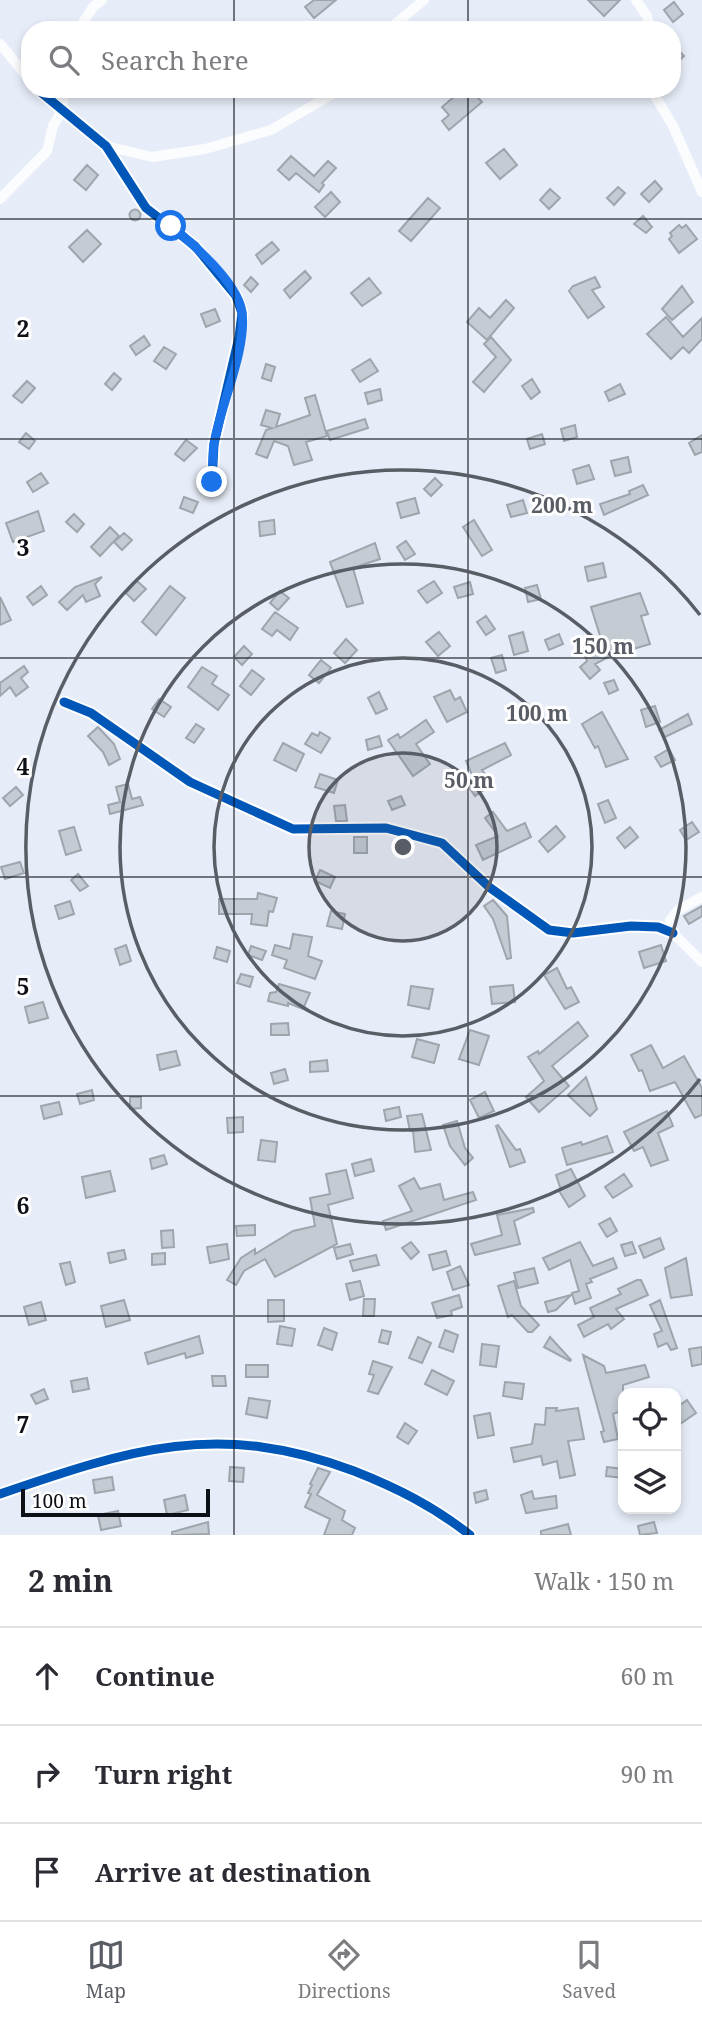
<!DOCTYPE html>
<html lang="en">
<head>
<meta charset="utf-8">
<style>
  body { margin:0; font-family:"Noto Serif",serif; background:#f2f2f3; color:#2b2b33 }
  .controls { position:absolute; right:21px; bottom:21px; display:grid; overflow:hidden; border-radius:14px; box-shadow:0 4px 10px #0003 }
  .controls button { width:63px; height:63px; display:grid; place-items:center; padding:0; border:0; border-bottom:2px solid #e1e1e2; background:#fff; color:#2b2b33; font:35px sans-serif }
  .scale { position:absolute; left:21px; bottom:18px; width:189px; box-sizing:border-box; padding-left:7px; border:4px solid #0d1017; border-top:0; font-size:19px; line-height:24px; white-space:nowrap; color:#0d1017; -webkit-text-stroke:5px #fff; paint-order:stroke }
  .stop { position:absolute; width:21px; height:21px; margin:-16px; border:5px solid #1a73e8; border-radius:50%; background:#fff }
  .stop.end { background:#1a73e8; border-color:#fff; box-shadow:0 2px 7px #0008 }
  .list { margin:0; padding:0; list-style:none }
  h2 { display:flex; justify-content:space-between; align-items:center; height:91px; margin:0; padding:0 28px; font-size:30px }
  h2 small { font-size:23px; font-weight:400; color:#7c7c81 }
  .list li { display:grid; grid-template-columns:46px 1fr auto; gap:21px; align-items:center; box-sizing:border-box; height:98px; padding:0 28px; border-top:2px solid #e1e1e2 }
  .list b { display:block; font-size:26px; white-space:nowrap }
  .list em { font-size:23px; font-style:normal; color:#7c7c81 }
  .icon { flex:none; width:38px; height:38px; fill:none; stroke:currentColor; stroke-width:2; stroke-linecap:round; stroke-linejoin:round }
  .map { position:relative; flex:none; width:702px; height:1535px; overflow:hidden }
  .search { position:absolute; background:#fff; box-shadow:0 4px 10px #0003; left:21px; right:21px; top:21px; height:77px; display:flex; align-items:center; gap:18px; box-sizing:border-box; padding:0 24px; border-radius:28px; color:#7c7c81; font-size:26px }
  .sheet { height:385px; background:#fff }
  nav { display:flex; justify-content:space-around; align-items:center; box-sizing:border-box; height:98px; border-top:2px solid #e1e1e2; background:#fff; font-size:19px; color:#7c7c81 }
  nav a { display:grid; justify-items:center; gap:4px }
  nav .on { color:#595d66 }
  .map>svg:first-child { display:block }
  .building { fill:#c4cbd3; stroke:#9ea5ad; stroke-width:2 }
  .lines { fill:none; stroke-linecap:round; stroke-linejoin:round }
  .street { stroke:#fbfcfe; stroke-width:10 }
  .cycleway-casing { stroke:#fff; stroke-width:13 }
  .cycleway { stroke:#0057b8; stroke-width:9 }
  .route { stroke:#1a73e8; stroke-width:9 }
  .grid { fill:none; stroke:#0d1017; stroke-width:2; stroke-opacity:0.55 }
  .ring { fill:none; stroke:#595d66; stroke-width:3.5 }
  .grid-label { font-size:23px; text-anchor:middle; font-weight:bold; fill:#0d1017; stroke:#fff; stroke-width:6; stroke-linejoin:round; paint-order:stroke }
  .centre { fill:#595d66; stroke:#fff; stroke-width:3.5 }
  .ring-label { font-size:21px; text-anchor:middle; font-weight:bold; fill:#595d66; stroke:#fff; stroke-width:6; stroke-linejoin:round; paint-order:stroke }
</style>
</head>
<body>
<div class="map">
<svg width="702" height="1535" viewBox="0 0 702 1535">
  <rect width="100%" height="100%" fill="#e7edf8"/>
  <path class="building" d="M314,0H336L314,18L305,7Z
    M588,0H620L604,16Z
    M674,2L683,14L673,22L664,10Z
    M677,49L684,56L672,67V53Z
    M463,89H470L482,102L449,130L442,121L449,115L442,107Z
    M504,149L517,165L500,179L486,163Z
    M291,156L314,176L328,161L336,168L322,183L324,185L319,192L296,173L289,180L278,170Z
    M87,165L98,175L86,190L74,180Z
    M655,181L662,189L649,202L641,194Z
    M618,187L625,193L614,205L607,198Z
    M550,189L560,198L549,209L540,200Z
    M331,192L340,202L325,217L315,207Z
    M428,198L440,208L411,241L399,231Z
    M129.5 215a5.5 5.5 0 1 1 11 0a5.5 5.5 0 1 1-11 0Z
    M643,216L652,227L646,233L634,224Z
    M679,225L682,228L686,225L697,239L679,253L669,239L672,236L670,233Z
    M87,230L101,244L83,262L69,247Z
    M272,242L279,250L262,264L256,255Z
    M305,271L311,278L290,298L284,290Z
    M251,277L258,284L251,292L244,285Z
    M595,277L600,287L592,290L604,307L588,318L569,291L573,286Z
    M369,278L381,293L362,306L351,293Z
    M682,286L693,302L672,320L662,309Z
    M506,300L514,308L487,340L467,322L479,308L490,318Z
    M215,309L220,321L206,327L201,314Z
    M666,317L683,337L702,318V339L689,353L683,347L671,359L647,334Z
    M144,336L150,345L136,355L130,346Z
    M491,337L511,360L484,392L473,382L496,357L484,344Z
    M164,347L176,354L166,369L154,361Z
    M370,359L378,371L360,382L352,370Z
    M266,364L275,367L271,381L262,378Z
    M114,373L121,379L112,390L105,384Z
    M532,379L540,392L531,399L522,386Z
    M27,381L35,388L22,403L13,396Z
    M620,384L625,394L609,401L605,392Z
    M380,389L382,400L368,404L365,393Z
    M315,395L327,436L306,442L312,460L294,465L288,446L274,441L267,458L256,454L266,430L272,428L261,425L266,410L280,414L276,427L310,415L305,398Z
    M365,419L368,428L330,440L327,431Z
    M575,425L577,437L564,441L561,429Z
    M26,433L35,441L29,449L19,442Z
    M542,434L545,444L530,449L527,439Z
    M702,435V452L695,455L689,443Z
    M186,440L197,448L184,461L175,454Z
    M628,457L631,472L615,476L611,461Z
    M589,465L594,479L577,484L573,470Z
    M41,473L48,483L33,492L27,482Z
    M435,478L442,485L431,496L424,489Z
    M643,485L648,495L604,515L600,504L630,494L629,491Z
    M184,497L198,502L193,513L180,508Z
    M415,498L419,513L401,518L397,503Z
    M523,500L527,513L511,517L507,505Z
    M38,511L44,531L13,542L6,523Z
    M74,514L84,524L77,532L66,522Z
    M274,520L275,534L260,536L259,522Z
    M474,520L492,550L482,556L463,527Z
    M110,527L119,536L100,556L91,547Z
    M124,533L132,540L122,550L114,542Z
    M406,541L415,554L405,560L397,547Z
    M375,543L380,559L353,568L363,603L347,607L330,562Z
    M603,563L606,577L588,581L585,567Z
    M102,577L95,584L100,596L86,602L83,595L67,610L59,602L75,587Z
    M137,581L146,589L134,601L126,593Z
    M434,581L442,593L427,603L418,591Z
    M470,582L473,594L458,598L454,587Z
    M537,585L541,599L528,602L525,588Z
    M41,586L47,595L33,605L27,597Z
    M170,586L185,598L156,635L142,622Z
    M280,591L289,598L278,610L270,603Z
    M640,593L648,614L641,616L650,644L630,650L629,646L595,664L600,670L590,679L580,667L587,661L581,646L601,639L591,607Z
    M0,597L11,620L0,625Z
    M275,612L298,628L290,640L277,630L272,636L262,629Z
    M486,616L495,629L486,635L477,622Z
    M439,632L450,646L438,656L426,642Z
    M523,632L528,651L514,655L509,636Z
    M559,634L563,644L549,650L545,640Z
    M346,639L357,650L345,663L334,653Z
    M244,646L252,654L242,665L234,657Z
    M502,655L506,670L496,673L491,658Z
    M321,660L331,668L319,683L309,675Z
    M24,666L28,672L21,678L28,687L16,696L10,687L0,696V683Z
    M202,667L217,676L212,684L229,695L218,710L188,687Z
    M252,670L264,679L251,695L240,686Z
    M614,680L618,690L609,694L604,683Z
    M450,690L455,700L460,697L467,712L447,722L434,697Z
    M379,692L387,709L376,714L368,698Z
    M159,699L171,707L164,717L152,709Z
    M655,706L660,722L646,727L641,710Z
    M602,712L628,759L606,767L598,746L595,748L582,724Z
    M688,714L692,724L665,737L659,730Z
    M426,720L434,732L416,744L430,764L413,776L388,740L398,734L400,738Z
    M196,724L204,729L194,743L186,738Z
    M98,727L114,744L120,759L109,765L103,752L88,736Z
    M320,732L330,738L321,753L305,744L312,733L318,736Z
    M379,736L382,746L368,750L366,740Z
    M283,743L304,754L296,771L274,760Z
    M505,743L511,755L482,770L492,784L475,796L467,784L474,779L466,761Z
    M669,749L675,760L661,767L655,757Z
    M320,774L338,780L334,793L315,787Z
    M128,784L132,799L140,797L143,805L110,814L108,805L120,802L116,787Z
    M16,787L23,795L10,806L3,798Z
    M401,796L405,805L392,810L388,801Z
    M608,800L616,818L605,823L598,804Z
    M345,805L347,821H336L334,806Z
    M493,812L507,831L525,823L531,837L483,860L476,845L498,836L485,818Z
    M692,822L699,832L686,840L680,830Z
    M556,826L565,837L548,852L539,841Z
    M74,827L81,850L66,855L59,831Z
    M630,827L638,837L625,848L617,838Z
    M354,837H367V853H354Z
    M20,862L24,873L5,879L1,867Z
    M320,870L335,877L330,888L315,881Z
    M78,874L88,886L80,891L71,880Z
    M258,893L277,898L273,912L269,911L267,926L251,924L252,914H219V899H257Z
    M493,900L507,916L511,958L507,959L493,919L484,906Z
    M70,901L74,914L59,919L55,906Z
    M702,906V916L689,924L684,916Z
    M331,911L345,914L342,929L327,926Z
    M293,934L312,937L308,956L322,961L315,979L284,968L287,960L272,955L275,945L290,949Z
    M126,945L131,961L120,965L115,949Z
    M661,945L666,961L644,968L639,952Z
    M251,946L266,951L262,960L248,955Z
    M217,947L230,951L227,962L214,958Z
    M557,968L567,989L571,987L579,1002L565,1009L544,975Z
    M241,974L253,977L250,987L237,983Z
    M279,984L310,993L303,1009L288,1003V1006L268,1001L270,993L276,992Z
    M513,985L515,1002L492,1004L490,987Z
    M411,986L433,989L429,1009L408,1005Z
    M43,1002L48,1018L29,1023L25,1007Z
    M578,1022L588,1036L552,1066L569,1086L539,1112L526,1097L544,1081L528,1057L538,1051L539,1054Z
    M288,1023L289,1035H271V1024Z
    M470,1030L489,1036L479,1065L459,1059Z
    M417,1039L439,1045L434,1063L412,1057Z
    M651,1045L663,1068L684,1056L702,1088V1115L695,1118L675,1082L650,1091L642,1070L639,1071L631,1055Z
    M176,1051L180,1065L160,1070L157,1055Z
    M327,1060L328,1071L310,1072V1062Z
    M285,1069L288,1080L274,1084L271,1073Z
    M586,1077L597,1109L590,1116L568,1095Z
    M92,1090L94,1100L80,1104L77,1094Z
    M485,1092L494,1111L479,1118L470,1100Z
    M130,1097H141V1108L130,1109Z
    M59,1102L62,1114L44,1119L41,1106Z
    M399,1107L401,1117L386,1121L384,1110Z
    M667,1111L673,1126L658,1133L668,1160L651,1166L643,1147L634,1151L624,1132Z
    M422,1114L431,1150L415,1152L413,1131H410L407,1116Z
    M243,1117V1132L228,1133L227,1118Z
    M457,1121L465,1148L473,1158L465,1165L450,1146L443,1125Z
    M498,1125L516,1150L520,1149L525,1162L510,1167L496,1126Z
    M607,1136L613,1152L567,1165L562,1148L581,1142L582,1145Z
    M261,1140L277,1142L275,1162L258,1160Z
    M164,1155L167,1164L152,1169L150,1159Z
    M371,1159L374,1171L355,1176L352,1164Z
    M571,1169L585,1196L569,1207L559,1191L561,1190L556,1175Z
    M346,1170L353,1198L328,1205L337,1244L275,1277L265,1259L244,1271L236,1285L227,1280L241,1258L255,1249V1254L293,1231L315,1226L310,1198L330,1194L326,1174Z
    M110,1171L115,1191L86,1198L82,1177Z
    M624,1174L632,1186L613,1198L605,1187Z
    M414,1178L420,1189L440,1184L444,1200L473,1192L476,1200L386,1230L383,1221L412,1211L399,1186Z
    M533,1208L534,1212L514,1221L520,1244L475,1255L471,1244L502,1235L497,1215Z
    M610,1218L617,1231L607,1237L599,1224Z
    M255,1225V1235L237,1236L236,1226Z
    M173,1230L174,1247L162,1248L161,1231Z
    M660,1238L664,1249L644,1258L639,1246Z
    M411,1242L419,1252L411,1259L402,1248Z
    M580,1242L593,1266L613,1258L617,1268L590,1279L592,1282L586,1284L591,1298L575,1304L572,1293L579,1291L570,1260L549,1270L543,1258Z
    M632,1242L636,1253L625,1256L621,1245Z
    M227,1244L229,1259L210,1263L207,1247Z
    M350,1244L353,1254L337,1259L334,1248Z
    M124,1250L126,1259L110,1263L108,1253Z
    M446,1251L450,1265L433,1270L429,1255Z
    M165,1253V1264L152,1265V1254Z
    M376,1255L379,1265L353,1271L350,1261Z
    M686,1258L692,1295L671,1298L665,1268Z
    M70,1262L75,1282L66,1285L60,1264Z
    M460,1266L469,1285L453,1290L447,1272Z
    M534,1268L538,1283L518,1288L514,1273Z
    M637,1280H641L648,1295L616,1309L624,1319L611,1329L608,1324L584,1337L578,1325L594,1317L590,1308L621,1294L618,1289Z
    M360,1281L364,1296L350,1300L346,1284Z
    M514,1281L521,1306L539,1325L532,1332H528L512,1315L508,1317L498,1286Z
    M459,1295L462,1307L451,1311L452,1315L437,1318L432,1303Z
    M571,1295L556,1310L548,1312L545,1302Z
    M364,1299H375L374,1316H363Z
    M124,1300L130,1320L106,1327L101,1306Z
    M268,1300H284V1321L268,1322Z
    M660,1300L677,1348L671,1350L667,1343L658,1347L654,1334L662,1331L650,1305Z
    M41,1302L46,1320L29,1325L24,1307Z
    M280,1326L295,1329L292,1346L277,1344Z
    M324,1328L337,1333L332,1350L318,1345Z
    M382,1330L391,1332L388,1344L379,1342Z
    M445,1330L458,1335L453,1352L439,1347Z
    M199,1336L203,1353L186,1358L185,1353L148,1364L145,1353Z
    M418,1337L431,1343L422,1363L409,1358Z
    M550,1337L571,1360L570,1361L544,1347Z
    M482,1344L499,1346L496,1367L480,1365Z
    M702,1347V1364L692,1366L689,1349Z
    M583,1355L604,1366L606,1373L645,1365L649,1377L623,1385V1410L613,1414L618,1439L604,1442L601,1432L604,1431Z
    M373,1361L392,1367L378,1394L368,1391L374,1375L369,1374Z
    M246,1365H268V1377H246Z
    M432,1370L454,1381L447,1395L425,1384Z
    M212,1376H225L226,1386H213Z
    M87,1378L89,1389L73,1392L71,1381Z
    M505,1382L524,1384L522,1399L503,1396Z
    M44,1389L48,1399L36,1404L31,1395Z
    M249,1398L270,1401L267,1418L246,1414Z
    M687,1400L696,1413L680,1424L676,1418V1408Z
    M546,1408H557L556,1411L578,1408L584,1439L568,1441L575,1475L560,1478L557,1461L543,1465L541,1456L514,1462L511,1448L532,1444L535,1424L545,1425Z
    M490,1413L494,1435L478,1438L474,1416Z
    M405,1423L417,1431L408,1444L397,1437Z
    M230,1467L244,1468L243,1482L229,1481Z
    M607,1467L623,1469V1478L606,1476Z
    M318,1468L330,1472L317,1495L345,1511L342,1520L355,1528L352,1535H324L330,1519L305,1507L311,1494L308,1493L312,1485L310,1484Z
    M112,1477L114,1490L95,1493L93,1480Z
    M486,1490L488,1499L476,1503L474,1493Z
    M532,1491L534,1499L556,1496L557,1508L526,1513L521,1495Z
    M185,1495L188,1510L167,1515L164,1500Z
    M118,1511L121,1526L101,1530L98,1515Z
    M208,1522L209,1534L172,1535V1532Z
    M654,1522L657,1533L640,1535L638,1526Z
    M568,1524L571,1535H541V1531Z"/>
  <g class="lines">
    <path class="street" d="M636,0L647,16L650,30
      M78,30L93,7L102,0
      M388,30L424,0
      M0,44L30,80
      M37,89L106,146L146,208L195,246L236,296L242,313L239,337L214,444L212,482
      M651,89L673,126L702,192
      M106,146L152,157L205,149L271,130L341,89
      M0,199L47,151L53,126L63,109V89
      M64,702L91,713L190,782L293,829L386,828L442,843L489,887L549,930L573,933L631,926L658,927L673,933
      M702,897L678,910L670,920L673,933L702,962
      M0,1494C131,1449 218,1420 354,1471C397,1488 433,1506 470,1535"/>
    <g class="cycleway-casing">
      <path id="cycleway" d="M37,89L106,146L146,208L195,246L236,296L242,313L239,337L214,444L212,482
        M64,702L91,713L190,782L293,829L386,828L442,843L489,887L549,930L573,933L631,926L658,927L673,933
        M0,1494C131,1449 218,1420 354,1471C397,1488 433,1506 470,1535"/>
    </g>
    <use href="#cycleway" class="cycleway"/>
  </g>
  <g class="lines">
    <path class="route" d="M171,226C193,244 238,283 242,312C247,350 220,406 214,444C212,456 213,469 212,482"/>
  </g>
  <path class="grid" d="M234,0V30M468,0V30M234,89V1535M468,89V1535M0,219H702M0,439H702M0,658H702M0,877H702M0,1096H702M0,1316H702"/>
  <circle cx="403" cy="847" r="94" fill="#595d66" fill-opacity=".12"/>
  <g class="ring">
    <circle cx="403" cy="847" r="94"/>
    <circle cx="403" cy="847" r="189"/>
    <circle cx="403" cy="847" r="283"/>
    <path d="M700 1079A377 377 0 1 1 700 615"/>
  </g>
  <g class="grid-label">
    <text x="23" y="337">2</text>
    <text x="23" y="556">3</text>
    <text x="23" y="775">4</text>
    <text x="23" y="995">5</text>
    <text x="23" y="1214">6</text>
    <text x="23" y="1433">7</text>
  </g>
  <circle cx="403" cy="847" r="10" class="centre"/>
  <g class="ring-label">
    <text x="562" y="513">200 m</text>
    <text x="603" y="654">150 m</text>
    <text x="537" y="721">100 m</text>
    <text x="469" y="788">50 m</text>
  </g>
</svg>
<div class="controls">
<button><svg class="icon" aria-label="locate" viewBox="0 0 24 24"><circle cx="12" cy="12" r="6"/><path d="M12 2v4M12 18v4M2 12h4M18 12h4"/></svg></button>
<button><svg class="icon" aria-label="layers" viewBox="0 0 24 24"><path d="M12 4l9 5-9 5-9-5zM3 14l9 5 9-5"/></svg></button>
</div>
<div class="scale">100 m</div>
<div class="stop" style="left:171px;top:226px"></div>
<div class="stop end" style="left:212px;top:482px"></div>
<div class="search"><svg class="icon" aria-label="search" viewBox="0 0 24 24"><circle cx="10" cy="10" r="6"/><path d="M15 15l6 6"/></svg>Search here</div>
</div>
<section class="sheet">
<h2>2 min<small>Walk · 150 m</small></h2>
<ul class="list">
<li><svg class="icon" aria-label="ahead" viewBox="0 0 24 24"><path d="M12 20V5M6 11l6-6 6 6"/></svg><div><b>Continue</b></div><em>60 m</em></li>
<li><svg class="icon" aria-label="right" viewBox="0 0 24 24"><path d="M7 20v-9h11M14 6l5 5-5 5"/></svg><div><b>Turn right</b></div><em>90 m</em></li>
<li><svg class="icon" aria-label="arrive" viewBox="0 0 24 24"><path d="M6 21V4h12l-3 4 3 4H6"/></svg><div><b>Arrive at destination</b></div></li>
</ul>
</section>
<nav>
<a class="on"><svg class="icon" aria-label="map" viewBox="0 0 24 24"><path d="M3 6l6-2 6 2 6-2v14l-6 2-6-2-6 2zM9 4v14M15 6v14"/></svg>Map</a>
<a><svg class="icon" aria-label="directions" viewBox="0 0 24 24"><path d="M12 3l9 9-9 9-9-9zM9 14v-3h6M13 9l2 2-2 2"/></svg>Directions</a>
<a><svg class="icon" aria-label="saved" viewBox="0 0 24 24"><path d="M7 4h10v16l-5-4-5 4z"/></svg>Saved</a>
</nav>
</body>
</html>
